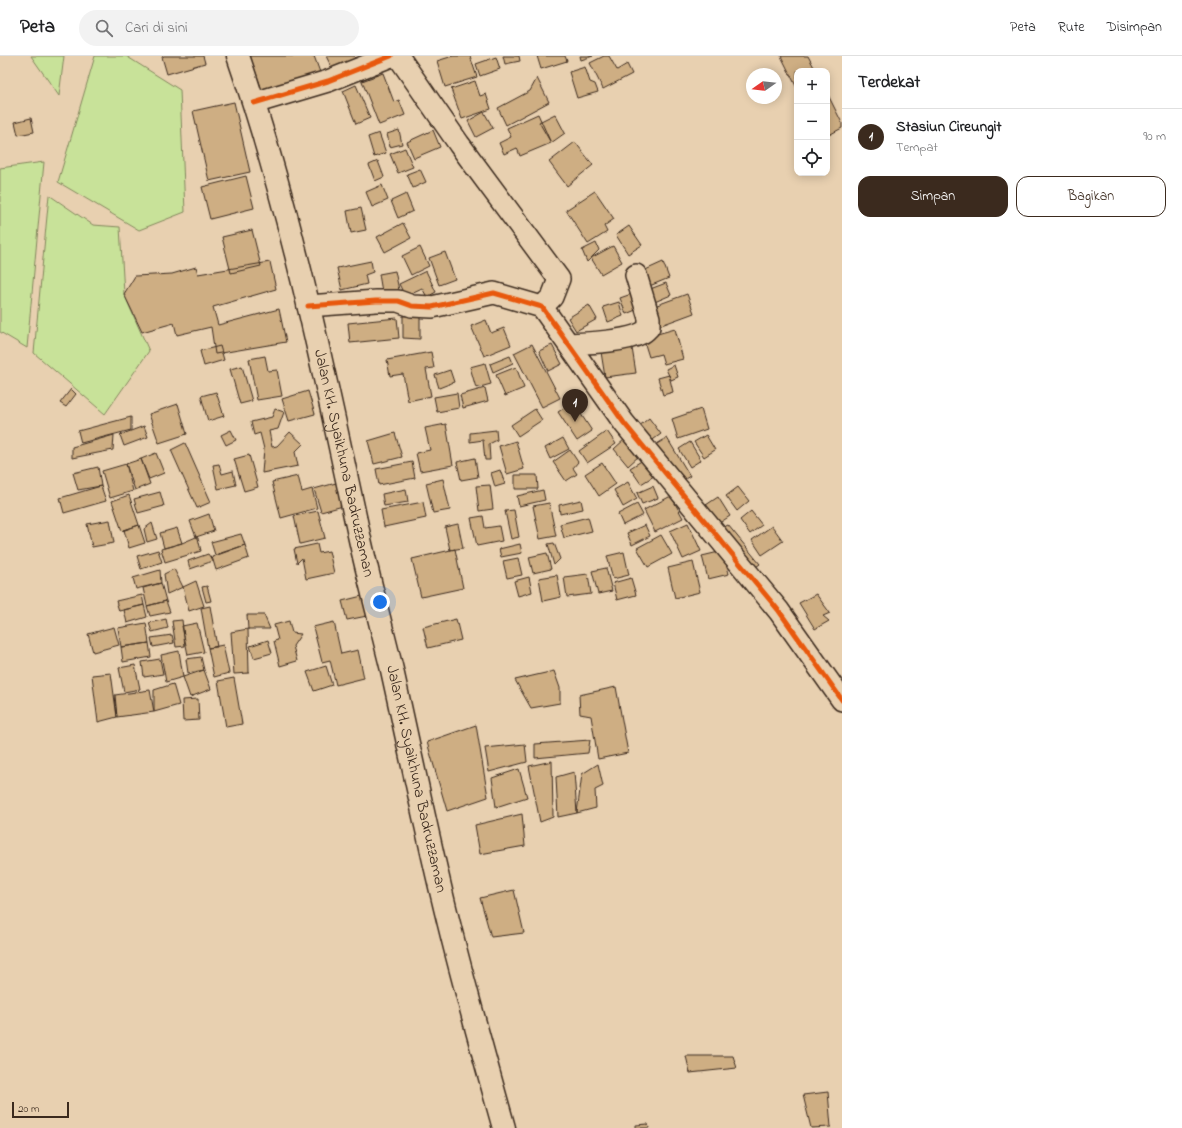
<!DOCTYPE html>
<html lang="id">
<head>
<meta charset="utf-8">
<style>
  body { margin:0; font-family:"Indie Flower",sans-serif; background:#f2f2f2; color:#202124 }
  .controls { position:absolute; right:12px; top:12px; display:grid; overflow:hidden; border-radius:8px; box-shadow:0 2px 10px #0003 }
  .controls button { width:36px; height:36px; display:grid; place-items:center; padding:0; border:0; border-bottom:1px solid #e0e0e0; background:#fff; color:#202124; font:20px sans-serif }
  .compass { position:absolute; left:746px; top:12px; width:36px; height:36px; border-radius:50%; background:#fff; box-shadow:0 2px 10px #0003; rotate:256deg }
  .scale { position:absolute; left:12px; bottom:10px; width:57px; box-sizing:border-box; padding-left:4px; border:2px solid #3b2a1e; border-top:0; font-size:11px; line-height:14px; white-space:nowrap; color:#3b2a1e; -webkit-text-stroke:3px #e8d0b0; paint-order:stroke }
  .you { position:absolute; left:380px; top:546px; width:14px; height:14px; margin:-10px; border:3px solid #fff; border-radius:50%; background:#1a73e8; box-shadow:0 0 0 6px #1a73e833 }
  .badge { display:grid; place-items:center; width:26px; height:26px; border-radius:50%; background:#3b2a1e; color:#fff; font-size:13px; font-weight:700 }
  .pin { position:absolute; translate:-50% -33px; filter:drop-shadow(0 1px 2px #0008) }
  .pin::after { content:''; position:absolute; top:21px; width:14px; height:12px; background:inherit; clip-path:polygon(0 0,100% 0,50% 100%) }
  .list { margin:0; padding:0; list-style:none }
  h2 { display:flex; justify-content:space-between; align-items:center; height:52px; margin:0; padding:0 16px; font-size:17px }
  h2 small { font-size:13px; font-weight:400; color:#757577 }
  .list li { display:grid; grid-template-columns:26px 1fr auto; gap:12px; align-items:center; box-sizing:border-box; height:56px; padding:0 16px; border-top:1px solid #e0e0e0 }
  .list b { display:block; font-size:15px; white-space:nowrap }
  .list p { margin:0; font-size:13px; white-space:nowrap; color:#757577 }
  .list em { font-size:13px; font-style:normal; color:#757577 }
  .actions { display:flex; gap:8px; padding:12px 16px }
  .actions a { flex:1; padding:9px 0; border:1px solid #3b2a1e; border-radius:12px; text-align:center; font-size:14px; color:#3b2a1e }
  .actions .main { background:#3b2a1e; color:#fff }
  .icon { flex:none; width:22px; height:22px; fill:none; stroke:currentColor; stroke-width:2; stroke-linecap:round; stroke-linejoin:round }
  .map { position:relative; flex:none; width:842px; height:1072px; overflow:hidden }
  header { display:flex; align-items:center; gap:24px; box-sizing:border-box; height:56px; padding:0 20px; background:#fff; border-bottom:1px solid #e0e0e0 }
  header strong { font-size:19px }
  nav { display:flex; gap:22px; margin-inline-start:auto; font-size:14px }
  .search { width:280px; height:36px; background:#f2f2f2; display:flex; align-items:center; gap:10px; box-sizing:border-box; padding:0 14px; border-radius:22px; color:#757577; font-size:15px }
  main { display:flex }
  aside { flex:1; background:#fff }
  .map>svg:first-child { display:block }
  .green { fill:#c8e299; stroke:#82865c }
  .building { fill:#ceae83; stroke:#3b2a1e }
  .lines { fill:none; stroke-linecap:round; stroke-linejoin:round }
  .minor-casing { stroke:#3b2a1e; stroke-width:24 }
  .secondary-casing { stroke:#3b2a1e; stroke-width:25 }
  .minor { stroke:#e8d0b0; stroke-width:21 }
  .secondary { stroke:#e8d0b0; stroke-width:22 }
  .cycleway-casing { stroke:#e8d0b0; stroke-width:8 }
  .cycleway { stroke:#e8590c; stroke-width:5 }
  .labels { text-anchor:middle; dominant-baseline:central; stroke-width:3; stroke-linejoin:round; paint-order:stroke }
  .street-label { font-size:16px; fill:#3b2a1e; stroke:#e8d0b0 }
</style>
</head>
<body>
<header>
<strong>Peta</strong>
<div class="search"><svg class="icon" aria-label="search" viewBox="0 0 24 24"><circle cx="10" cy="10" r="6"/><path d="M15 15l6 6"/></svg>Cari di sini</div>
<nav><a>Peta</a><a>Rute</a><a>Disimpan</a></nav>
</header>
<main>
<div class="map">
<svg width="842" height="1072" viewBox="0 0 842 1072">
  <rect width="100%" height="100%" fill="#e8d0b0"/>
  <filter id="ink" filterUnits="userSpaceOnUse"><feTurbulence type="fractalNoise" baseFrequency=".025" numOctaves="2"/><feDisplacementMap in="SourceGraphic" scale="8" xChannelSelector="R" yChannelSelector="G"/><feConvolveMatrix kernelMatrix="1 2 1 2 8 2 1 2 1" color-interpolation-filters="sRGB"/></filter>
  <g filter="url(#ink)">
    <path class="green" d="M31,0H64L59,40Z
      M95,0H126L180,34L185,156L139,174L58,126Z
      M44,106L27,292L0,276V112Z
      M49,139L93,169L120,171L124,238L149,295L105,358L34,297Z"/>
    <path class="building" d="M164,0H203L205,7L167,18L162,1Z
      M250,0H314L321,19L264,40Z
      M326,0H354L356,3L333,14Z
      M453,0H470L477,21L445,31L437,5Z
      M503,0H519L520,5L505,8Z
      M537,0H565L567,5L541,13Z
      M580,0H593L581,4Z
      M604,0H609L617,14L627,8L632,18L603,33L590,7Z
      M781,0H808L816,15H797V32Z
      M496,1L500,13L480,20L476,8Z
      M585,11L590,26L595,28L598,36L577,42L569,16Z
      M383,17L394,46L399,44L405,59L379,69L362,25Z
      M537,22L549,46L506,69L498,52L530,35Z
      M475,25L480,40L486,38L491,53L462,63L451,33Z
      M356,29L370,62L356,68L343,35Z
      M827,37L842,67V72L827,80Z
      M234,46L250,116L209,125L193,55Z
      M484,56L493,72L476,81L468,65Z
      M538,58L551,87L520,100L517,92L504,98L499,87L511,81L507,72Z
      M555,58L565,77L551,87L539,66Z
      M31,62L34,76L18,79L15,66Z
      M399,74L402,88L390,91L387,78Z
      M433,74L440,91L414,102L407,86Z
      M379,77L386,97L374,101L368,81Z
      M575,86L593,109L567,130L549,106Z
      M405,92L413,111L398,117L390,98Z
      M378,105L384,121L375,125L369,109Z
      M420,113L426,126L413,132L407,118Z
      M246,120L254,152L210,163L202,131Z
      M382,129L388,144L372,151L366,136Z
      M595,135L614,163L604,170L607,176L588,188L566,154Z
      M406,138L413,155L398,162L391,145Z
      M361,152L366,174L351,177L347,155Z
      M403,167L411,182L385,196L377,181Z
      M629,170L642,189L628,198L616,179Z
      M252,174L261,210L231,217L222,181Z
      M596,187L599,194L587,206L582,194Z
      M613,190L622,206L601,218L591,202Z
      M420,191L429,210L411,219L402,200Z
      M445,196L455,223L439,229L429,202Z
      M371,205L373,216L365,219L367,228L342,234L337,212Z
      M270,206L276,233L213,251L218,269L279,253L286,286L215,298L211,271L177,279L174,267L142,276L124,238L135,220L172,218L196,211L198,218Z
      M663,206L669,222L647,231L641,216Z
      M395,215L400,239L383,242L379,218Z
      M426,215L436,236L427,241L422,232L405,240L399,228Z
      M666,227L671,239L650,248L645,235Z
      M637,236L643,251L626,258L620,242Z
      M687,238L694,257L656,271L649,252Z
      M619,246L623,260L608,266L603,251Z
      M589,249L597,263L576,275L568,262Z
      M403,260H420V283L403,282Z
      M397,262L399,282L350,287L348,267Z
      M486,264L491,277L504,272L511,289L484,300L471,270Z
      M675,273L683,303L664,308L661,298L649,301L643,282Z
      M532,288L560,342L542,351L514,297Z
      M552,289L562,308L548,315L539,295Z
      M220,290L224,304L204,310L200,295Z
      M632,292L636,317L605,321L601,296Z
      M431,296L434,312L426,313L431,340L408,345L403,318L390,320L387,304Z
      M265,300L268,315L277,314L282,340L257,344L249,303Z
      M510,300L513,307L493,316L490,308Z
      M485,307L491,328L476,332L470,311Z
      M674,309L678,321L671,324L666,313Z
      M242,310L252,345L240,348L230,313Z
      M516,311L524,332L505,340L496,319Z
      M450,314L454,326L439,332L435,319Z
      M669,319L673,336L663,339L658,322Z
      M485,332L488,345L463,352L460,339Z
      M71,333L76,338L66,351L60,347Z
      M308,335L315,358L289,365L282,343Z
      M216,336L224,360L208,365L201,340Z
      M457,337L459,352L437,356L434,341Z
      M573,346L592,375L577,385L558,356Z
      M178,348L187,378L159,387L149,358Z
      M275,353L284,356L278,373L269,375L272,391L277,390L290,376L303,388L295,396L298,410L262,417L264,393L260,377L254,379L251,366L272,361Z
      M535,353L542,364L518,380L511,369Z
      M701,353L707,373L678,383L672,363Z
      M131,361V374L81,387L78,375Z
      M649,362L661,378L650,386L638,371Z
      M446,368L453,409L420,415L416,397L430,394L425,372Z
      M144,370L148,381L124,390L120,379Z
      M231,374L236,384L226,389L221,379Z
      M496,374L497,384L489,388L490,404H485L483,384L470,386V377Z
      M607,375L616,388L587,407L579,395Z
      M395,377L402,401L374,408L368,385Z
      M114,379L113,394L72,402V391Z
      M706,379L715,394L704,401L694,386Z
      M563,382L569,393L550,403L545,392Z
      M626,382L640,399L628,410L614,393Z
      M667,382L690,420L678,427L655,389Z
      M516,385L524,413L507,418L499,390Z
      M690,386L701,404L690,411L679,393Z
      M185,387L211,446L197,452L171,394Z
      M570,394L578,406L573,412L577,418L566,425L553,406Z
      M156,397L164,417L149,423L141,403Z
      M249,399L258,431L244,435L234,403Z
      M475,402L478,421L461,424L457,406Z
      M141,403L150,428L135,434L126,408Z
      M643,404L654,420L641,428L630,412Z
      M412,406L415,422L379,429L376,413Z
      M602,407L616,428L599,440L585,418Z
      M126,408L133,435L110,442L102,415Z
      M219,408L222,418L233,415L236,429L218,433L213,409Z
      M98,411L101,430L78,434L73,417Z
      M500,414L505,428L495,431L491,417Z
      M515,419H537L538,433H515Z
      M298,420L302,436L312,433L317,452L281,462L272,426Z
      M443,423L450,454L433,457L426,427Z
      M628,426L637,443L623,451L614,434Z
      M336,427L343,450L321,456L314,433Z
      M490,429L493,453L479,455L476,430Z
      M101,430L106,445L64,457L60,442Z
      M653,430L658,442L642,448L637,437Z
      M738,431L749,445L737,455L726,440Z
      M406,433L408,446L384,450L382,438Z
      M543,434L545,444L519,450L517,440Z
      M160,436L164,450L138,457L134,443Z
      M129,439L139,469L122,475L112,445Z
      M671,440L683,462L655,476L644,454Z
      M718,441L730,460L715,470L703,451Z
      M581,444L583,453L560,458L559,449Z
      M423,446L426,462L384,471L381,454Z
      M549,447L556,480L540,483L533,450Z
      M637,448L643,459L623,469L618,458Z
      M514,454L519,481L511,483L505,455Z
      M318,455L325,482L300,488L294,460Z
      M751,455L762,469L750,478L740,464Z
      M209,458L214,475L196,481L190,465Z
      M483,460L485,472L499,470L502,485L477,490L471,462Z
      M588,461L592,475L564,482L560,468Z
      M110,464L114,487L92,491L87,468Z
      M152,467L157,483L147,486L144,473Z
      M688,467L701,495L683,503L670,475Z
      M458,468L463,492L450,494L445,471Z
      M139,469L145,487L129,492L124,474Z
      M645,469L650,480L632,489L627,477Z
      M728,469L760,508L753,513L720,473Z
      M772,470L783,485L762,499L752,484Z
      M177,472L182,487L164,492L160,477Z
      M241,478L245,489L215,499L211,486Z
      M661,479L672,498L648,511L637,492Z
      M196,481L198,482L201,495L165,506L161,493L182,487Z
      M554,487L560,503L554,509L548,488Z
      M317,488L319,497L329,495L334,517L306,523L302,502L297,507L294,493Z
      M520,488L522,497L501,501L499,493Z
      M245,489L249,502L216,514L212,501Z
      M455,493L463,532L421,541L412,503Z
      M158,494L162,506L141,513L137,500Z
      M723,495L729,518L708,523L702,500Z
      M624,496L629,519L613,523L607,500Z
      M547,497L551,513L533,517L529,501Z
      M208,498L213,505L190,513L188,505Z
      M518,502L522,519L507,522L503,505Z
      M693,506L700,536L675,542L668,512Z
      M606,512L612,535L598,538L592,515Z
      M174,513L183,531L167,538L164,518Z
      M160,514L161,527L136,533L133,522Z
      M588,518L591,538L567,541L564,521Z
      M557,519L561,541L543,545L539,522Z
      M529,521L532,536L518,540L514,525Z
      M631,522L636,539L617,544L613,527Z
      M196,525L204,550L189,555L183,531Z
      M161,527L166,545L147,550L143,532Z
      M207,530L211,545L206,546L202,531Z
      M816,538L830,557L823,560L829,565L815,573L799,547Z
      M142,539L144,549L119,555L116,545Z
      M362,540L367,560L347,564L342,545Z
      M166,545L170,556L150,560L147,550Z
      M144,549L147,561L127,567L124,554Z
      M210,550L217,591L208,592L201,552Z
      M247,559H264L270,573H248Z
      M166,563L168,572L152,576L149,567Z
      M456,563L461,584L428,592L423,571Z
      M182,564L185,590L176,591L172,565Z
      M289,565L292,577L301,578L293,590L297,605L280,610L274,585L278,584L274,569Z
      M334,566L341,598L358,594L364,622L336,629L330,604L322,606L313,571Z
      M146,567L149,587L121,591L118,572Z
      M197,567L204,596L188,599L182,570Z
      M114,571L119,589L93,596L88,578Z
      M248,573L249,617L234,618L231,576Z
      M172,579L174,587L153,591L151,582Z
      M268,584L272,597L254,602L250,590Z
      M149,587L151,601L123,606L121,591Z
      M223,589L229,617L214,621L208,592Z
      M179,595L183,621L166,626L161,599Z
      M201,601L204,614L188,617L186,603Z
      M160,603L163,618L144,621L142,606Z
      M135,609L140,633L124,636L119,612Z
      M326,610L332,629L314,635L307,616Z
      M204,614L211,633L190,641L183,621Z
      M554,615L560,632V647L531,652L515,624Z
      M111,617L117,661L98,666L92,619Z
      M234,622L242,668L226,671L218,625Z
      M173,628L179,649L154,656V634Z
      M616,631L628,697L598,703L591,660L580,658L579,639Z
      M150,634L154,656L117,661L115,639Z
      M198,643L199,664L183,665L182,644Z
      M476,669L488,741L447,755L427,686Z
      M590,684L588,697L535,702V688Z
      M525,688L527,706L489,716L485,692Z
      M552,705L553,761L540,766L529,710Z
      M598,708L603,730L595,734L596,752L577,757L582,718Z
      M519,713L527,741L496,751L492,722Z
      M574,716L577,757L558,761L556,721Z
      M522,758L525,790L480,798L475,769Z
      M514,834L524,877L491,881L480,842Z
      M686,1000H733L737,1012L690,1017Z
      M828,1036L831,1071L811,1072L803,1039Z
      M648,1068L649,1072H636V1069Z"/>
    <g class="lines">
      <g class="minor-casing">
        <path id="minor" d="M398,0L459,88L559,223L552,241L542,251
          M254,47L328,25L391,0
          M308,250L376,245H398L412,250L432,251L494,237L542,251L624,367L779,555L842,644
          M568,288C588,287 625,286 642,277C645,276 647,273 649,271V262L636,219"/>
      </g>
      <g class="secondary-casing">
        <g id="secondary">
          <path id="s1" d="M238,0C292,156 324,318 359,479C369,524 381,569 392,614C411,699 428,784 449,868C466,937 485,1004 504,1072"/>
        </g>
      </g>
      <use href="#minor" class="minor"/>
      <use href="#secondary" class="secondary"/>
      <g class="cycleway-casing">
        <path id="cycleway" d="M254,47L328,25L391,0
          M308,250L376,245H398L412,250L432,251L494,237L542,251L624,367L779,555L842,644"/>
      </g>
      <use href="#cycleway" class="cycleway"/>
    </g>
  </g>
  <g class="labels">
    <g class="street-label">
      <text stroke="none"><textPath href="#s1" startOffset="421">Jalan KH. Syaikhuna Badruzzaman</textPath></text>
      <text stroke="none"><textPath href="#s1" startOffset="745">Jalan KH. Syaikhuna Badruzzaman</textPath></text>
    </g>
  </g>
</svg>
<div class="controls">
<button>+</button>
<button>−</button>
<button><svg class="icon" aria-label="locate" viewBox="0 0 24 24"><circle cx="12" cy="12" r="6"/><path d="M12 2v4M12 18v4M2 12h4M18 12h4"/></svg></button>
</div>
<svg class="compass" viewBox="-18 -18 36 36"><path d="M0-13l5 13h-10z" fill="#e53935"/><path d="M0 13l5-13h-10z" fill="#757577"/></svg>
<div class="scale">20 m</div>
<div class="you"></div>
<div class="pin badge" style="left:575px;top:366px">1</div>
</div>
<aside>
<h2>Terdekat<small></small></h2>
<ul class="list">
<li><span class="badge">1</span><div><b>Stasiun Cireungit</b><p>Tempat</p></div><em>90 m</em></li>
</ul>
<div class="actions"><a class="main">Simpan</a><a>Bagikan</a></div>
</aside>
</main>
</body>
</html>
